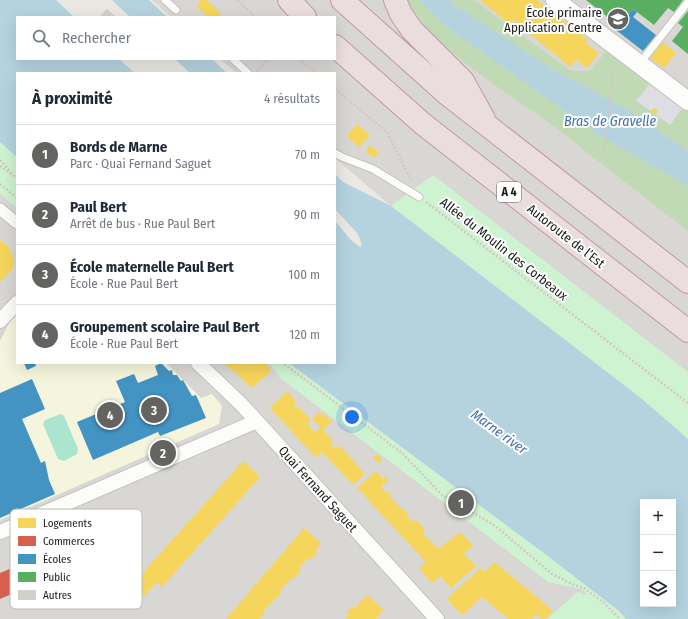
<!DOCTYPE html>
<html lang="fr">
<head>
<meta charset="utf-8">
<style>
  body { margin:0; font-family:"Fira Sans Condensed",sans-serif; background:#f6f6f7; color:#1f2937 }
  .controls { position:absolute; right:12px; bottom:12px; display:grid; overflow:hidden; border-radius:0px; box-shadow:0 4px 16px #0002 }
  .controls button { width:36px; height:36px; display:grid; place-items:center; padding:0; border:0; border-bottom:1px solid #e0e1e3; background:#fff; color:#1f2937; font:20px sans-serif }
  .you { position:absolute; left:352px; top:417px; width:14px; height:14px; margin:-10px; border:3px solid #fff; border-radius:50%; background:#1a73e8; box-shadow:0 0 0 6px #1a73e833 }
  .badge { display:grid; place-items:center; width:26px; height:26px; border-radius:50%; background:#636361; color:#fff; font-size:13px; font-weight:700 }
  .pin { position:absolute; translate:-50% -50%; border:2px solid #fff; box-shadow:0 1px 4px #0006 }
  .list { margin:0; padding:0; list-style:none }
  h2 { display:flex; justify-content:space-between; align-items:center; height:52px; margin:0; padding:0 16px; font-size:17px }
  h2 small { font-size:13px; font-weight:400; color:#747a83 }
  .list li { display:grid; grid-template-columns:26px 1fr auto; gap:12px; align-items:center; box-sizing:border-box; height:60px; padding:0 16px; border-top:1px solid #e0e1e3 }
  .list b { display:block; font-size:15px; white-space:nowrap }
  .list p { margin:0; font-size:13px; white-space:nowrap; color:#747a83 }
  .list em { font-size:13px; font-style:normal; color:#747a83 }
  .icon { flex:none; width:22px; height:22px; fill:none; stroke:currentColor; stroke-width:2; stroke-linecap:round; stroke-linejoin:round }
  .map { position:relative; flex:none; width:688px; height:619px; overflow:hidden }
  .search { position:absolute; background:#fff; box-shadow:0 4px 16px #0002; left:16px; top:16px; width:320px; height:44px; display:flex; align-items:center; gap:10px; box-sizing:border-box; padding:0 14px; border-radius:0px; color:#747a83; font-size:15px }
  .panel { position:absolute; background:#fff; box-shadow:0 4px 16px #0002; left:16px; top:72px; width:320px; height:292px; border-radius:0px }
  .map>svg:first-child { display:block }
  .residential { fill:#d9d7d4 }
  .education { fill:#f4f5dc }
  .forest { fill:#c0dab5 }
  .park { fill:#cef3d1 }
  .pitch { fill:#abe5d0 }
  .parking { fill:#dcdbd9 }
  .plaza { fill:#dedde3 }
  .water { fill:#b4d3df; fill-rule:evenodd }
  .pier { fill:#d7d6d4 }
  .homes { fill:#f6d55c }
  .shops { fill:#d6604d }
  .schools { fill:#4393c3 }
  .public { fill:#5aae61 }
  .building { fill:#d2d0cb }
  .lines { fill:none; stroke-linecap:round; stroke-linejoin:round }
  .service-casing { stroke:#c2c2bf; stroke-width:9 }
  .pedestrian-casing { stroke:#c2c2bf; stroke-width:13 }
  .minor-casing { stroke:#c2c2bf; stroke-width:16 }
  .tertiary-casing { stroke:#c2c2bf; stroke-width:20 }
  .motorway-casing { stroke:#c09aa1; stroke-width:24 }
  .path { stroke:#d6c7c3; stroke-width:2.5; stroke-dasharray:2 2; stroke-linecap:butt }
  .service { stroke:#fcfcfb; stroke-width:7 }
  .pedestrian { stroke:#fcfcfb; stroke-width:11 }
  .minor { stroke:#fcfcfb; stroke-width:14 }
  .tertiary { stroke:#fcfcfb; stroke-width:18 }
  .motorway { stroke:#e9dddd; stroke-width:22 }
  .labels { text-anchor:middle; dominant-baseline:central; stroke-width:4; stroke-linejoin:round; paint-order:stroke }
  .shield { fill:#fff; stroke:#5f5f5f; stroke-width:1 }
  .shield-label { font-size:12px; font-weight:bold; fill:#1b1b1b }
  .poi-label { font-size:13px; fill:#1b1b1b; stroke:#fff; text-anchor:end }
  .street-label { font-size:13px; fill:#1b1b1b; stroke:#fff }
  .water-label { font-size:14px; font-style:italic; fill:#4370ae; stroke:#fff }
  .key { fill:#fff; stroke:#bbb; stroke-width:1 }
  .key-label { font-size:11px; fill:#1b1b1b }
</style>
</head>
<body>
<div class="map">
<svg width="688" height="619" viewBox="0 0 688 619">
  <rect width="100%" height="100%" fill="#eae8e2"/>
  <path class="residential" d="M152,0H688V439L642,399L391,206L335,158V73H236L220,59H335V17H171Z
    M0,142L17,157V363H268L271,365L273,363H289L619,611L626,619H0Z"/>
  <path class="education" d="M17,308V363H166L201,398L212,394L222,406L219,424L0,520V341Z"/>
  <path class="forest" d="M407,0H419L447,27L594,132L688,186V231C643,197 600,162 556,128C509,93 435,51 407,0Z
    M450,0H474L571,71H590L613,43L688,103V151L630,111L549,67L457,7Z"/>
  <path class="park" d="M0,142L17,157V208L0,194Z
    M433,175L688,372V439L642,399L391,206Z
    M273,363H289L545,554L619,611L626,619H547L578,592L588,596L582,589L548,582L279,377L271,365Z"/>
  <path class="pitch" d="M61,414L64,416L78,449L77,454L64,461L58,459L43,424L45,420Z"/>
  <path class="parking" d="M221,442L223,446L120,489L119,486Z
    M96,496L97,499L0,540V536Z"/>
  <path class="plaza" d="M652,81L684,106L670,125L655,114L657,111L654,108L651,111L636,101Z"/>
  <path class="water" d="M0,0H56L74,17H17V59H119L135,73H17V157L0,142Z
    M112,0H149L167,17H130Z
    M419,0H450L457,7L549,67L630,111L688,151V186L594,132L447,27Z
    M175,59H212L227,73H190Z
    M335,174L343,182L391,206L642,399L688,439V619H626L619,611L545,554L289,363H335V221L351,240L360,247L362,245L358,234L335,209ZM643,502H673V604H643Z"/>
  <path class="pier" d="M261,59H269L277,66L268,73H250Z"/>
  <path class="homes" d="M201,0H207L221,13L219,16L208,17L196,6Z
    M480,0H537L588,40L586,43L599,53L587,68L576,60L570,67L513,20L509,24Z
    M663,42L676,53L664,68L650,58Z
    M654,108L658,111L655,114L651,111Z
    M357,124L370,135L359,147L346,136Z
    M370,145L379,152L374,158L366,151Z
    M0,240L9,247L14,261L12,270L0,282Z
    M224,363H266L271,371L252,388Z
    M287,391L297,402L293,405L296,408L298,406L311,420L307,423L315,432L321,427L312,419L319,412L332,421L323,430L333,441L331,444L335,449L339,445L365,474L353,485L322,452L316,458L270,408Z
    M376,454L382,459L379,463L373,459Z
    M243,461L260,477L162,587L157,582L144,596L132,585Z
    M376,471L383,479L386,477L388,480L381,487L386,493L388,492L390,493L391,494L389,496L404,511L405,510L408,513L406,515L413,522L416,520L425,529L423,533L438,549L460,532L473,545L464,554L476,566L451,588L440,576L432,583L419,569L426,562L357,488Z
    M304,528L321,543L316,549L318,551L310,560L308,558L299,568L301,570L293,579L292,578L279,592L281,594L263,611L265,613L259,619H226Z
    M494,562L531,592L553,611L545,619H541L536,614L532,619H508L482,597L462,615L447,599L480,568L485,572Z
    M367,595L384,610L375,619H345L349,615L346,613L353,606L355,608Z"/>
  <path class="shops" d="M103,530L112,551L0,599V573Z"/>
  <path class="schools" d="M633,9L637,12L633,17L656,35L643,51L616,30Z
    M24,363H35L36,366L27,370Z
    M161,363L169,371L172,370L173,375H177L181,381L183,380L192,396L196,395L206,418L160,436L158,432L93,460L77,422L125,402L116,381L134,374L138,383L158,375L155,366Z
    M32,379L45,409L22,419L41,463L45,461L49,480L55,494L0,518V393Z"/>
  <path class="public" d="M586,0H683L674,12L668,8L654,25L633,9L619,26Z
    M688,11V54L672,41L683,27L678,23Z"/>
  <path class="building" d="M107,9L116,17H99Z"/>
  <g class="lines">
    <g class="service-casing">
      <path id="service" d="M165,0L176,10
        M233,59L248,73
        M640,63L688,2
        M335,153L342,157L373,169L419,197"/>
    </g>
    <g class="pedestrian-casing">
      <path id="pedestrian" d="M0,209L17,223"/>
    </g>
    <g class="minor-casing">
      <path id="minor" d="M0,321L17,303
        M198,363L241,404L437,619
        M0,532L257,421"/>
    </g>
    <g class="tertiary-casing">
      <path id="tertiary" d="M555,0L688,101"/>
    </g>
    <g class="motorway-casing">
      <path id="motorway" d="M289,0L305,17
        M342,0L447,94L688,282
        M395,0L401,14L412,30L463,81L484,119
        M335,46L423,124L688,331"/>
    </g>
    <path class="path" d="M238,0L255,17
      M299,59L316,73
      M257,71L268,59
      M335,89L387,132L411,180
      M603,156L614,64
      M0,160L15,177
      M0,166L11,174
      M0,184L17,198
      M426,202L688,403
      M277,363H283L403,454L442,495L494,525L552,574L572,584L584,588L603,602L620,619"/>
    <use href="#service" class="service"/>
    <use href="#pedestrian" class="pedestrian"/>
    <use href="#minor" class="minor"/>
    <use href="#tertiary" class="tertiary"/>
    <use href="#motorway" class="motorway"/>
  </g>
  <defs>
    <g id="school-disc" transform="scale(1.15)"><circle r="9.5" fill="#636361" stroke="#fff"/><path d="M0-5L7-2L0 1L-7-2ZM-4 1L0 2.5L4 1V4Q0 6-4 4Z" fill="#fff"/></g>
  </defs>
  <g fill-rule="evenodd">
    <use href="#school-disc" x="618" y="19"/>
  </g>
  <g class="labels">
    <rect class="shield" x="497" y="182" width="24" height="20" rx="3"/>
    <g class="shield-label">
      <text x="509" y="192">A 4</text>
    </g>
    <g class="poi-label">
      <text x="602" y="12">École primaire<tspan x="602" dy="15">Application Centre</tspan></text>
    </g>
    <g class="street-label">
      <text transform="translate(566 236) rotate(38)">Autoroute de l’Est</text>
      <text transform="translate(504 249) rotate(38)">Allée du Moulin des Corbeaux</text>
      <text transform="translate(318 489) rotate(48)">Quai Fernand Saguet</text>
    </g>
    <g class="water-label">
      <text x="610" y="121">Bras de Gravelle</text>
      <text transform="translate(499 432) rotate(36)">Marne river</text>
    </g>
  </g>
  <rect x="10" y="509" width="132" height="100" rx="6" class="key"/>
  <rect x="18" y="518" width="18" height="10" fill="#f6d55c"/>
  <rect x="18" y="536" width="18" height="10" fill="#d6604d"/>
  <rect x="18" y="554" width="18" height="10" fill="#4393c3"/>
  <rect x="18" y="572" width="18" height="10" fill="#5aae61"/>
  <rect x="18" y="590" width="18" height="10" fill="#d2d0cb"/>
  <g class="key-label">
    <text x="43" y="527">Logements</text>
    <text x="43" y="545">Commerces</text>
    <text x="43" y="563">Écoles</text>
    <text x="43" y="581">Public</text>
    <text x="43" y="599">Autres</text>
  </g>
</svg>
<div class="controls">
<button>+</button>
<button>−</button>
<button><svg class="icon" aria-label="layers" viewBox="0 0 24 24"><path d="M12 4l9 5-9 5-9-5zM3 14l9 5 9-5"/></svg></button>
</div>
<div class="you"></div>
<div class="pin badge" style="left:461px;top:503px">1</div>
<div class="pin badge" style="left:163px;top:453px">2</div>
<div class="pin badge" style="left:154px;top:410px">3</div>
<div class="pin badge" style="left:110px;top:415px">4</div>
<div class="search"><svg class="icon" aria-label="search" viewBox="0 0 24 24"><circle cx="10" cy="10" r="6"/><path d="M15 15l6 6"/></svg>Rechercher</div>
<section class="panel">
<h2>À proximité<small>4 résultats</small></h2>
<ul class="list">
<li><span class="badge">1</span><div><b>Bords de Marne</b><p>Parc · Quai Fernand Saguet</p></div><em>70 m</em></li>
<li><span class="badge">2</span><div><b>Paul Bert</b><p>Arrêt de bus · Rue Paul Bert</p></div><em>90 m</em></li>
<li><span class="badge">3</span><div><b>École maternelle Paul Bert</b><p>École · Rue Paul Bert</p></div><em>100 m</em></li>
<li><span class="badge">4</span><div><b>Groupement scolaire Paul Bert</b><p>École · Rue Paul Bert</p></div><em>120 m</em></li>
</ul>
</section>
</div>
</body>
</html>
